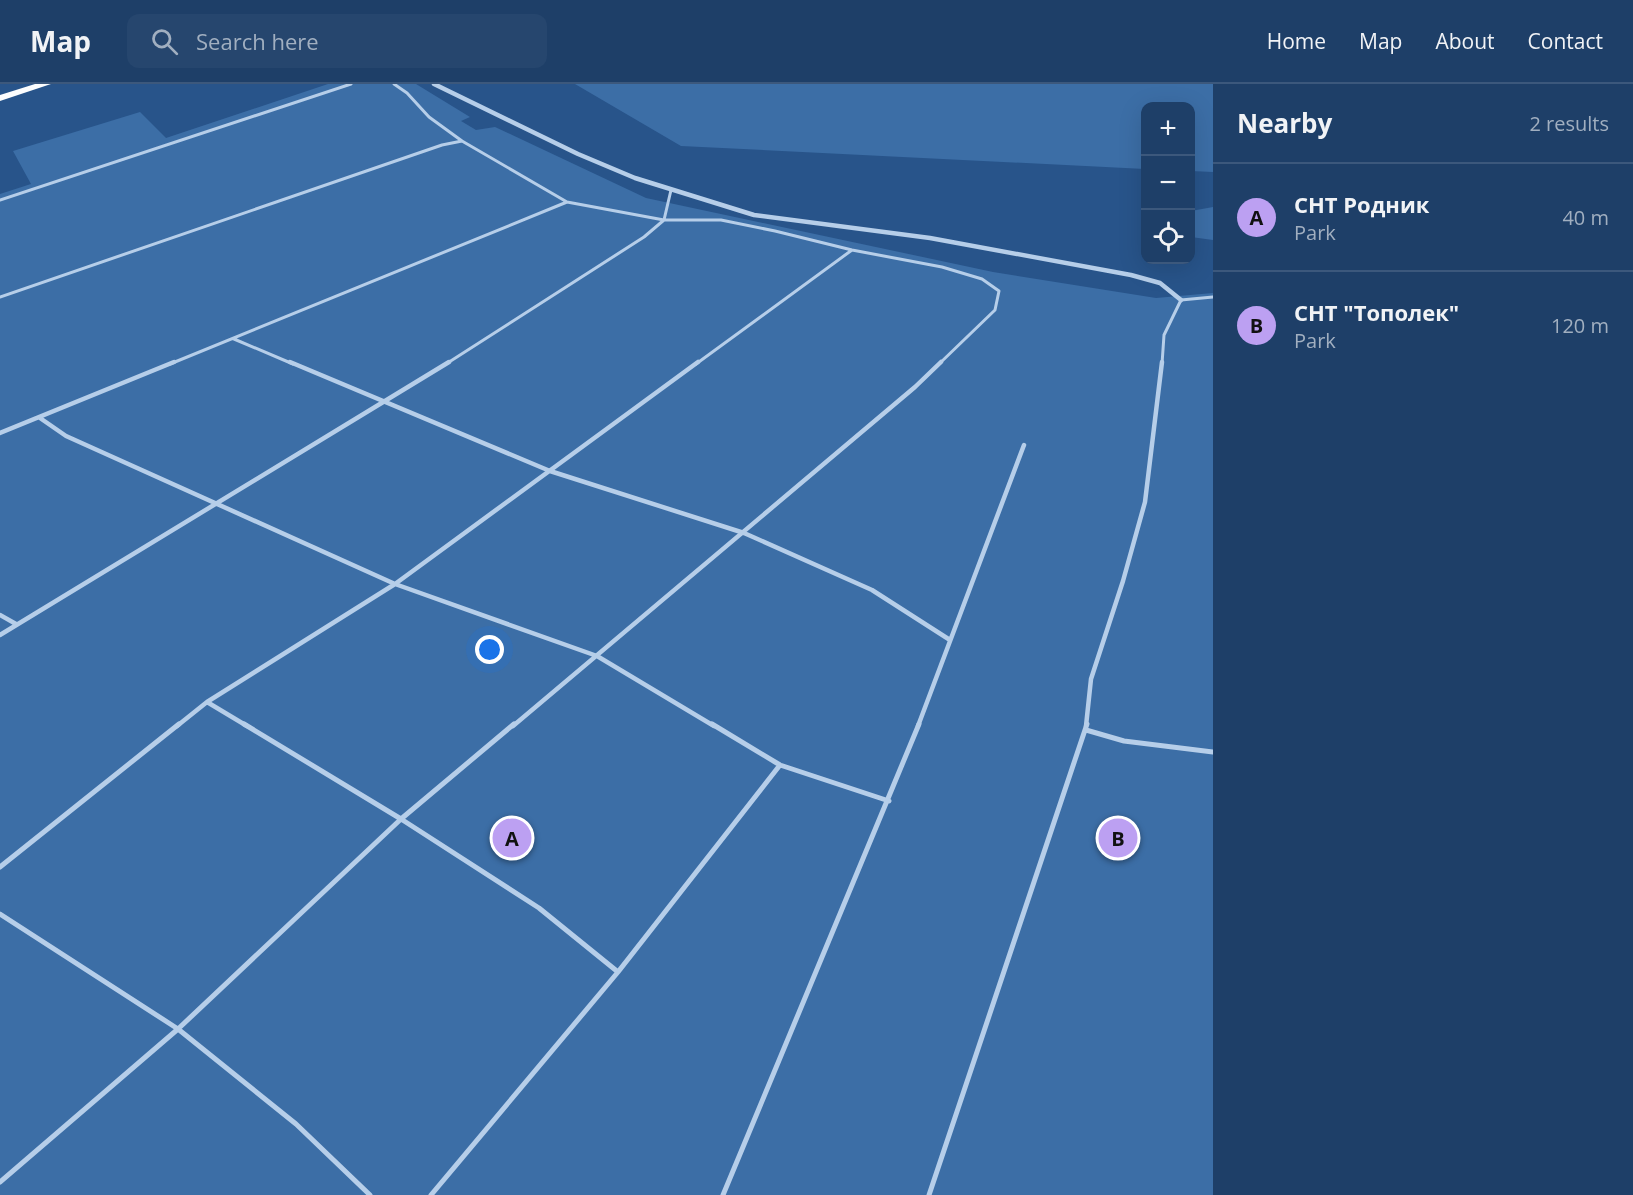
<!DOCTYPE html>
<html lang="en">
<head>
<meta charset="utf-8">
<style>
  body { margin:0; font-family:"Open Sans",sans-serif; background:#26466e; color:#f1f3f6 }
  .controls { position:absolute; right:18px; top:18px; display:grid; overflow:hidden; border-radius:12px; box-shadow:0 6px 24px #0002 }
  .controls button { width:54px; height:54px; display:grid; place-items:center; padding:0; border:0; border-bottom:2px solid #3c587c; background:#1e3f68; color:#f1f3f6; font:30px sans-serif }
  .you { position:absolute; left:490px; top:566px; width:21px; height:21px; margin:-15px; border:4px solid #fff; border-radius:50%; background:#1a73e8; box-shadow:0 0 0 9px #1a73e833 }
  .badge { display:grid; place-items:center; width:39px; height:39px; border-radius:50%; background:#bca0f2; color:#111; font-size:20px; font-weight:700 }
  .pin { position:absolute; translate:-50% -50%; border:3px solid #fff; box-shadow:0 2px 6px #0006 }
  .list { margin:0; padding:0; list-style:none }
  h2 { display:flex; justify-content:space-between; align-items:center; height:78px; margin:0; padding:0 24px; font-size:26px }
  h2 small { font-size:20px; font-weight:400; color:#a1afc0 }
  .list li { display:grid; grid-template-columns:39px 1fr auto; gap:18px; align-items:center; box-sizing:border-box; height:108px; padding:0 24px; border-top:2px solid #3c587c }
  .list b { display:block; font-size:22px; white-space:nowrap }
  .list p { margin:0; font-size:20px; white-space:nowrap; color:#a1afc0 }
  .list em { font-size:20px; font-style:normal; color:#a1afc0 }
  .icon { flex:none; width:33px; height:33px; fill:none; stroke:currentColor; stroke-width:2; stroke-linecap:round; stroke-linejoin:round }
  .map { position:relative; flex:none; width:1213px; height:1111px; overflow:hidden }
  header { display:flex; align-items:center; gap:36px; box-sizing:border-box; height:84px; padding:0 30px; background:#1e3f68; border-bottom:2px solid #3c587c }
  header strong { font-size:28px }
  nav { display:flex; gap:33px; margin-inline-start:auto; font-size:21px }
  .search { width:420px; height:54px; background:#26466e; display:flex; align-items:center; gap:15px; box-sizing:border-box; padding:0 21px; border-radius:12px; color:#a1afc0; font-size:22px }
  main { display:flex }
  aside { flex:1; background:#1e3f68 }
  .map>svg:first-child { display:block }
  .green { fill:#3c6ea6 }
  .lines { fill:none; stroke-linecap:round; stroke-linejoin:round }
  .service-far2 { stroke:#b6cee9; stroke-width:3 }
  .service-far1 { stroke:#b6cee9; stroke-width:4.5 }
  .service { stroke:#b6cee9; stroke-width:5 }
  .minor { stroke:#b6cee9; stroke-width:4.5 }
  .trunk { fill:#fcfdfe; fill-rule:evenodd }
</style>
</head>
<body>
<header>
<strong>Map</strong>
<div class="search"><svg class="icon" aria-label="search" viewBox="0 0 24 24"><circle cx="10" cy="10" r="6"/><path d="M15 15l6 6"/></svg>Search here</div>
<nav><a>Home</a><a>Map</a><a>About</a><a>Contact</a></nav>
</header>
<main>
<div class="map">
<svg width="1213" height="1111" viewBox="0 0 1213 1111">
  <rect width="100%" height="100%" fill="#28548a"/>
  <path class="green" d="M328,0H416L470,33L461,37L476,46L495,43L646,114L993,188L1156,214L1213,209V1111H0V110L31,100L13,67L140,28L166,54Z
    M575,0H1213V88L1191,87L1190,22H1146L1145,85L681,62Z
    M1213,123V156L1191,153V127Z"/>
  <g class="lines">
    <path class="service-far2" d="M394,0L407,9L429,33L462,57L567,118L664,136H721L775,147L852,166L942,183L982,195L999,207L995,226L939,280
      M0,116L351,0
      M0,213L442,61L462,57
      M234,255L293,280
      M170,280L567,118
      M446,280L644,153L664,136L671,106
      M696,280L852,166
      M1162,280L1164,251L1181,216L1213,213"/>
    <path class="service-far1" d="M290,278L550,387L744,449L872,506L950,556
      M40,334L66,352L395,500L597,572L714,642
      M0,349L174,278
      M0,531L16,540
      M0,551L449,278
      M207,618L247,642
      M177,642L207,618L395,500L698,278
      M513,642L915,303L941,278
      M918,642L1024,361
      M1086,642L1091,595L1123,497L1145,418L1162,278"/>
    <path class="service" d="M244,640L401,735L539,824L618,888
      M712,640L780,681L889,717
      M1086,646L1124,657L1213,668
      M0,783L179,640
      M0,830L178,945L296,1040L370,1111
      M0,1098L178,945L401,735L514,640
      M431,1111L618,888L780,681
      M723,1111L919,640
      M929,1111L1087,640"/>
    <path class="minor" d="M434,0L578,70L635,94L754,131L930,154L1131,191L1160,199L1181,216"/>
    <path class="trunk" d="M35,0H51L0,17V11Z"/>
  </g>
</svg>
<div class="controls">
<button>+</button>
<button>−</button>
<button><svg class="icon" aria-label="locate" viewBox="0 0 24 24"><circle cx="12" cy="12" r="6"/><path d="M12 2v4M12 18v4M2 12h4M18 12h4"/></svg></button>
</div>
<div class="you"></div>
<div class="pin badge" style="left:512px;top:754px">A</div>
<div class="pin badge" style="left:1118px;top:754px">B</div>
</div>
<aside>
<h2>Nearby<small>2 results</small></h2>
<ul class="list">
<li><span class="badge">A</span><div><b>СНТ Родник</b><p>Park</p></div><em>40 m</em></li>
<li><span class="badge">B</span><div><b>СНТ &quot;Тополек&quot;</b><p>Park</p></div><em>120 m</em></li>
</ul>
</aside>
</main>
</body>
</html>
